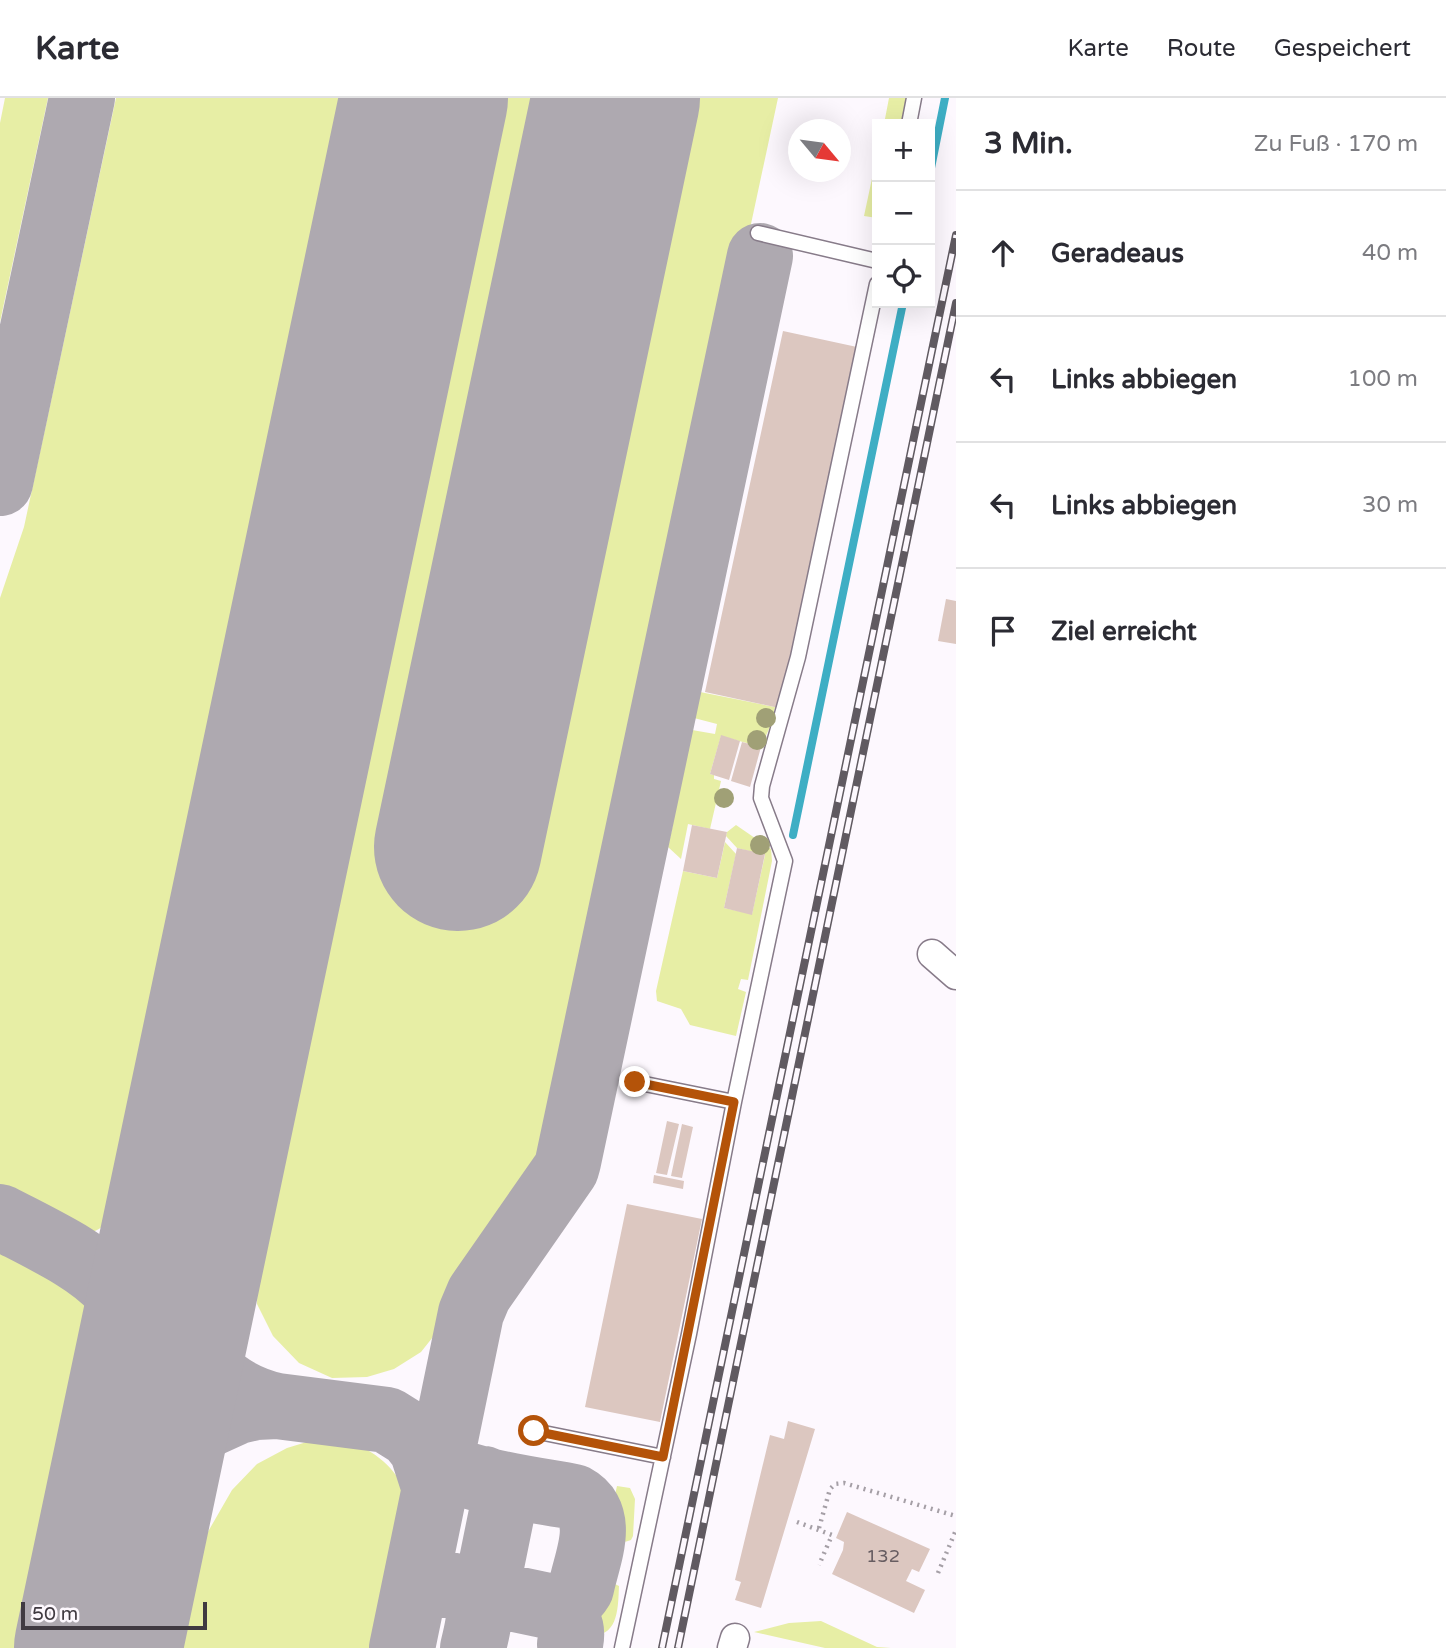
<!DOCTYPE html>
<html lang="de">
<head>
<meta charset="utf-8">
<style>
  body { margin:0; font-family:"Varela Round",sans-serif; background:#f7f7f7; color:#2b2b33 }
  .controls { position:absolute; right:21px; top:21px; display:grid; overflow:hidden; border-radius:0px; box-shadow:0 7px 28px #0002 }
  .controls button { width:63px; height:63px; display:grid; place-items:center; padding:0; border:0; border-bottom:2px solid #e1e1e2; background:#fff; color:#2b2b33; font:35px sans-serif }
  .compass { position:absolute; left:788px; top:21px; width:63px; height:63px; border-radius:50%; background:#fff; box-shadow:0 7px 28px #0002; rotate:119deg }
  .scale { position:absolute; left:21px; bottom:18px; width:186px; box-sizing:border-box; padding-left:7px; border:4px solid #403a41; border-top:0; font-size:19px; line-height:24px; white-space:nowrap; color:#403a41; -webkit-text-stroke:5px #fdf8fe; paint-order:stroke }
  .stop { position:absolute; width:21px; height:21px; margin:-16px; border:5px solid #b45309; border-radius:50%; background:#fff }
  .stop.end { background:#b45309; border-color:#fff; box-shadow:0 2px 7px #0008 }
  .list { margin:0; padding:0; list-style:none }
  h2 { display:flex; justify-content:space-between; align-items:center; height:91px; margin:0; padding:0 28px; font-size:30px }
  h2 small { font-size:23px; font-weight:400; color:#7c7c81 }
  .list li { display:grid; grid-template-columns:46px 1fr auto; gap:21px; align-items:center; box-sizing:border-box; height:126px; padding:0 28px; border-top:2px solid #e1e1e2 }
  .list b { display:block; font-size:26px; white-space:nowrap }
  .list em { font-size:23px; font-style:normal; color:#7c7c81 }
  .icon { flex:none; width:38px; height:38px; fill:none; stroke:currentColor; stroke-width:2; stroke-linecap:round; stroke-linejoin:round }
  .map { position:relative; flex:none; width:956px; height:1550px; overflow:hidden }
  header { display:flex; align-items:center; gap:42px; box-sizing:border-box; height:98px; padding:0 35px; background:#fff; border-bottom:2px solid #e1e1e2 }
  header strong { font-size:33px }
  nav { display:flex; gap:38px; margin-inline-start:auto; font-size:24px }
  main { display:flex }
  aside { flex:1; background:#fff }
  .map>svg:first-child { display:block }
  .green { fill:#e7eea5 }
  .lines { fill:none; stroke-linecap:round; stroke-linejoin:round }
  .stream { stroke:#3eaec4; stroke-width:8 }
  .taxiway { stroke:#aea9b0; stroke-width:66 }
  .runway { stroke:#aea9b0; stroke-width:168 }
  .building { fill:#dcc7c0 }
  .lane-casing { stroke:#877b89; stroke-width:17 }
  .street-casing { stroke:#877b89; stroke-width:31 }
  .path { stroke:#a59fa6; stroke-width:4.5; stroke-dasharray:2 5; stroke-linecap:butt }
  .lane { stroke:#fff; stroke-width:14 }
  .street { stroke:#fff; stroke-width:28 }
  .rail-casing { stroke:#605a61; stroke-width:8 }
  .rail { stroke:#fdf8fe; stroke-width:5; stroke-dasharray:16; stroke-linecap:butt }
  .tree { fill:#a0a076 }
  .route { stroke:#b45309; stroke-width:9 }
  .labels { text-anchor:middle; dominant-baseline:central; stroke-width:5; stroke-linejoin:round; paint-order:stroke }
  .number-label { font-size:18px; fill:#675d61 }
</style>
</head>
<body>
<header>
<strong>Karte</strong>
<nav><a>Karte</a><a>Route</a><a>Gespeichert</a></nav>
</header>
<main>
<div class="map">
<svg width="956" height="1550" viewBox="0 0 956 1550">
  <rect width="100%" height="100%" fill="#fdf8fe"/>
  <path class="green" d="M5,0H48L0,224V25Z
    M116,0H347L112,1114C109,1119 107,1125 103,1128C76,1152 25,1110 0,1096V500L24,429Z
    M501,0H778L550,1064L452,1215L421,1254L394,1271L367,1279L332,1280L299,1265L273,1238L257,1206L258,1156Z
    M889,0H906L901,26H884Z
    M877,57V120L864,118Z
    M700,594L775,609L772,624L761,649L721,638L710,676L714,677V681L721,683L710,731L688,726L681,761L668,749L673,726L670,725L692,632L715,636L717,626L694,620Z
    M736,727L771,751L772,763L748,882L741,881L738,891L746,894L736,938L690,927L681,911L657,903L656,893L683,773L717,780L725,744L736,756L724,810L752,816L765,757L737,750L726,738L727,734Z
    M0,1141L70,1180L82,1192L91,1214L20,1550H0Z
    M310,1343C322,1343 336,1341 348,1344C372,1350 399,1372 405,1396C413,1429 388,1514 380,1550H175L194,1458L232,1392L257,1366L287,1350Z
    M617,1388L630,1390L635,1401L633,1438L631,1442C621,1446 610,1444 607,1432Z
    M605,1481L619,1488C618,1508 619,1539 591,1537L585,1531L595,1486Z
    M821,1523L877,1549L891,1550H825L754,1534L789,1525Z"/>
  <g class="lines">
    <path class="stream" d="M930,75L945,0
      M793,737L903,205"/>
    <path class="taxiway" d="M0,385L82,0
      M0,1119C90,1166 149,1187 150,1302
      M181,1153C180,1170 177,1189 179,1207C185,1260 227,1297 277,1308
      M422,1351C447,1383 534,1391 574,1399C608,1417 587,1460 581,1490C574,1502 566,1505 553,1509
      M119,1449L134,1408L148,1382L164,1359L194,1333L238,1313L256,1309L277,1308L387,1322L411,1337L422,1351L435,1391
      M421,1459L427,1476L440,1485L553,1509C568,1518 574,1529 570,1546
      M402,1550L471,1215L479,1196L566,1071L568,1064L760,158
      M473,1550C478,1527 486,1508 465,1491L480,1484L490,1473L503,1409L499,1393L484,1381"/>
    <path class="runway" d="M458,749L616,0
      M98,1550L424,0"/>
  </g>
  <path class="building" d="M783,233L857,249L779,610L705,594Z
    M946,501L956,503V546L938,543Z
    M721,637L740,643L729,682L710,676Z
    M742,644L761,649L750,689L731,683Z
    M692,727L727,734L717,780L683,773Z
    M737,750L765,756L752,817L724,810Z
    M667,1023L679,1026L667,1077L656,1075Z
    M682,1026L693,1029L682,1080L671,1078Z
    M654,1077L684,1083L683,1091L653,1085Z
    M627,1106L702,1121L660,1324L585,1309Z
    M788,1323L815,1331L761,1510L735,1502L741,1484L735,1482L770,1337L784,1341Z
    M847,1414L930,1451L919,1474L912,1471L906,1483L925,1492L914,1515L832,1476L843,1452L844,1444L836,1440Z"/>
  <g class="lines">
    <g class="lane-casing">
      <path id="lane" d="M909,26L914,0
        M758,135L877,163
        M635,984L734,1004
        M534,1333L663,1359
        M622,1550L689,1236L734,1004L785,763L761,700L762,688L798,559L877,186"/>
    </g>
    <g class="street-casing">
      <path id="street" d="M932,856L956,877
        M732,1550L735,1540"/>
    </g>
    <path class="path" d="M797,1424L832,1437L819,1467
      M819,1430L830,1391L835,1386L844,1385L956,1418
      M938,1475L956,1432"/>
    <use href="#lane" class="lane"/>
    <use href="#street" class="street"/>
    <g class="rail-casing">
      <path id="rail" d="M662,1550L956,137
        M678,1550L956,205"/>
    </g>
    <use href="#rail" class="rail"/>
  </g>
  <g class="tree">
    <circle cx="766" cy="620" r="10"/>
    <circle cx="757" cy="642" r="10"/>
    <circle cx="724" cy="700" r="10"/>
    <circle cx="760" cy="747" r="10"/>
  </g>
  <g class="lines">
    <path class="route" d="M534,1333L663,1359L734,1004L635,984"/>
  </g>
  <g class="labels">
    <g class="number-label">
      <text x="883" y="1458">132</text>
    </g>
  </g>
</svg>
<div class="controls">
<button>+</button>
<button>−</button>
<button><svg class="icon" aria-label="locate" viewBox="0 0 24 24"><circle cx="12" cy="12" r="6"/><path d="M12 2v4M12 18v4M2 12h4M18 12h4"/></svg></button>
</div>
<svg class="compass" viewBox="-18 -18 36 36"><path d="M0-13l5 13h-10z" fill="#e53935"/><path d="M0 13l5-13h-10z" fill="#7c7c81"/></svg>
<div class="scale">50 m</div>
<div class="stop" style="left:534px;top:1333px"></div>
<div class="stop end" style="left:635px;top:984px"></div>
</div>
<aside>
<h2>3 Min.<small>Zu Fuß · 170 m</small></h2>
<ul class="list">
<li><svg class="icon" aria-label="ahead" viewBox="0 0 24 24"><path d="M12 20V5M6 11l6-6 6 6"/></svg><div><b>Geradeaus</b></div><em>40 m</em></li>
<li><svg class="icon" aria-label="left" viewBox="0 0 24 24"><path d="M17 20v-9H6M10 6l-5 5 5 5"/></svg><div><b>Links abbiegen</b></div><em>100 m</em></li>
<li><svg class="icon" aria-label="left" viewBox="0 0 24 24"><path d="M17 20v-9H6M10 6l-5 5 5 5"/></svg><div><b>Links abbiegen</b></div><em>30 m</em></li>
<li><svg class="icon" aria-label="arrive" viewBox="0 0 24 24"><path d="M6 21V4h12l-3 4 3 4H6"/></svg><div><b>Ziel erreicht</b></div></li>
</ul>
</aside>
</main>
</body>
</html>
